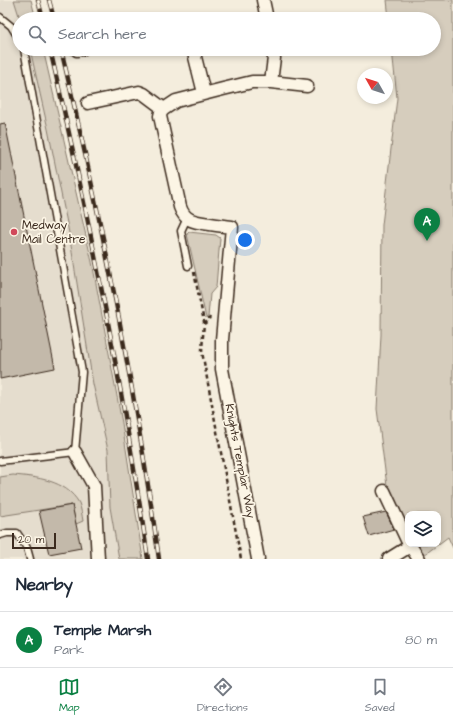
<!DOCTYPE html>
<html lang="en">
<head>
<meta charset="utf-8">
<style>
  body { margin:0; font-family:"Architects Daughter",sans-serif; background:#f6f6f7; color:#1f2937 }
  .controls { position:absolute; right:12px; bottom:12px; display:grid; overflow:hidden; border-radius:8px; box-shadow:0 2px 6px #0003 }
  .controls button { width:36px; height:36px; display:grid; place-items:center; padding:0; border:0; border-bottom:1px solid #e0e1e3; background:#fff; color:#1f2937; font:20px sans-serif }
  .compass { position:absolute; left:357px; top:68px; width:36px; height:36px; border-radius:50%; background:#fff; box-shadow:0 2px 6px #0003; rotate:309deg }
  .scale { position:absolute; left:12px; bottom:10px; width:44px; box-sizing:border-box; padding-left:4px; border:2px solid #3b2a1e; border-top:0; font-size:11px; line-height:14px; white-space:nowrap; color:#3b2a1e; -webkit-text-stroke:3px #fcf5e5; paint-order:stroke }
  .you { position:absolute; left:245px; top:240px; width:14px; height:14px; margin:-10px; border:3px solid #fff; border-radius:50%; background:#1a73e8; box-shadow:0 0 0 6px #1a73e833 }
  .badge { display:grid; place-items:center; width:26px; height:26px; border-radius:50%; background:#0b8043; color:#fff; font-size:13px; font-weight:700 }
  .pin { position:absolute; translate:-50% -33px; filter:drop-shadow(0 1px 2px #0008) }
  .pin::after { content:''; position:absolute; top:21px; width:14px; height:12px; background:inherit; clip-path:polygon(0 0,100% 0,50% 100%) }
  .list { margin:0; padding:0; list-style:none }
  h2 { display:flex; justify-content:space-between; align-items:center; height:52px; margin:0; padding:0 16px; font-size:17px }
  h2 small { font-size:13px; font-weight:400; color:#747a83 }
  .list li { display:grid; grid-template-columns:26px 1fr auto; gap:12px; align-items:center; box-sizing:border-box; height:56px; padding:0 16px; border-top:1px solid #e0e1e3 }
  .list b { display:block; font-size:15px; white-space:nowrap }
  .list p { margin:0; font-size:13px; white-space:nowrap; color:#747a83 }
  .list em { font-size:13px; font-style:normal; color:#747a83 }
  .icon { flex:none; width:22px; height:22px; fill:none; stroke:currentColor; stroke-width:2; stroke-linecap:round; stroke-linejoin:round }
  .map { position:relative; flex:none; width:453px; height:559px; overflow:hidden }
  .search { position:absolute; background:#fff; box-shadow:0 2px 6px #0003; left:12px; right:12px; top:12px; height:44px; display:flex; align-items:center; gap:10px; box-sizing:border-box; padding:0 14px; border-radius:22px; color:#747a83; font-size:15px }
  .sheet { height:108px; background:#fff }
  nav { display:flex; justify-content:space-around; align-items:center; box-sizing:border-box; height:56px; border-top:1px solid #e0e1e3; background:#fff; font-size:11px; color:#747a83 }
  nav a { display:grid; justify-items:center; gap:2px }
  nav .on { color:#0b8043 }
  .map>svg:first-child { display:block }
  .built { fill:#e5ddce }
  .green { fill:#d6cdbd; stroke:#887c6e }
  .building { fill:#c3b9aa; stroke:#3b2a1e }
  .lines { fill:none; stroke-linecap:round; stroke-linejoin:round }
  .service-casing { stroke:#3b2a1e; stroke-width:9 }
  .minor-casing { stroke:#3b2a1e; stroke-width:15 }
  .path { stroke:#3b2a1e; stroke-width:2.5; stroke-dasharray:4 3; stroke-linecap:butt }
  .service { stroke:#fcf5e5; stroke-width:6 }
  .minor { stroke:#fcf5e5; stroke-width:12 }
  .rail-casing { stroke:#3b2a1e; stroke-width:4.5 }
  .rail { stroke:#fcf5e5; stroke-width:3; stroke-dasharray:9; stroke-linecap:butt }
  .poi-dot { fill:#d1495b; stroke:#fcf5e5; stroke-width:1.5 }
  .labels { text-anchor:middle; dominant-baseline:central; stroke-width:3.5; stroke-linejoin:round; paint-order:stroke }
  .poi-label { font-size:12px; fill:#3b2a1e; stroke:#fcf5e5; text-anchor:start }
  .street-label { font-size:12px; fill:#3b2a1e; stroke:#fcf5e5 }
</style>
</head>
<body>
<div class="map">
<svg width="453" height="559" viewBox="0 0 453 559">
  <rect width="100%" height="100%" fill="#f4eddd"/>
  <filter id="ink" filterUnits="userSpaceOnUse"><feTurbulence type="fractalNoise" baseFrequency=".025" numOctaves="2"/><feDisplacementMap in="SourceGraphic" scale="8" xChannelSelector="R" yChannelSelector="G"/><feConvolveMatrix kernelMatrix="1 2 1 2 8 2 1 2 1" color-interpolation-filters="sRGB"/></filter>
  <g filter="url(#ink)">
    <path class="built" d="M0,0H14L20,19H19V49H30L48,129L69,233L93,384L108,450L110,507L119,559H0Z"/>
    <path class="green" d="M14,0H31L36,19H20Z
      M387,0H453V548L448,537L420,558L413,544H438V514H408V532L387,486L377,409L381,335L382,225L397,98L392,49H434V19H389Z
      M30,49H43L92,262L122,423L143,559H119L110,507L108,450L93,384L69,233L48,129Z
      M189,232L216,235L220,238L216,287L210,294L208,317L206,318L187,234Z
      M13,475C36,477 66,480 79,503C81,508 82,515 83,521L76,524L72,505L0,516V477Z"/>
    <path class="building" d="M5,123L55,368L0,379V124Z
      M72,505L81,548L49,554L39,511Z
      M386,512L394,529L369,536L363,517Z"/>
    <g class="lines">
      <g class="service-casing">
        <path id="service" d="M0,17L11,26L19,39
          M187,218L181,231L188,266
          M0,461L75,452L82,372L24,49
          M0,535L7,533H17L27,548L30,559"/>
      </g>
      <g class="minor-casing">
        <path id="minor" d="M263,0L267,19
          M193,49L204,93
          M77,50L82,49
          M271,82L274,58L273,49
          M88,103L139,92L144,94L164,109
          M75,452L94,486L98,559
          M384,491L408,542
          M409,544L419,559
          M258,559L222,369V340L232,227C224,226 217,225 210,224C196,222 185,222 180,207L160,116L161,112L164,109L176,101L223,89L252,82H271L307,86
          M389,559L410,546"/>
      </g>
      <path class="path" d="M194,272L204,322L202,350L203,357L241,559
        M204,324L208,321L210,317"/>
      <use href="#service" class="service"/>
      <use href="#minor" class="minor"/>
      <g class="rail-casing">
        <path id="rail" d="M38,0L43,19
          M49,0L54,19
          M50,49C89,217 123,388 148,559
          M61,49C101,217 135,388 159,559"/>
      </g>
      <use href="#rail" class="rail"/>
    </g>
  </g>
  <circle class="poi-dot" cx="14" cy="232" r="4"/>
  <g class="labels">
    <g class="poi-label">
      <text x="22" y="225">Medway<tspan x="22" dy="14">Mail Centre</tspan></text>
    </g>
    <g class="street-label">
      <text transform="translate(240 461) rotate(79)">Knights Templar Way</text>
    </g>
  </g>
</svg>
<div class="controls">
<button><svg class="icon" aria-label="layers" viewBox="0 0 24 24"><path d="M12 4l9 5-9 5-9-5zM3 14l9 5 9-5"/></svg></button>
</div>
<svg class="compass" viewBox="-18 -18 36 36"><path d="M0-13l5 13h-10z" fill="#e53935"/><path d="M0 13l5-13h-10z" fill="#747a83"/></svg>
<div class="scale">20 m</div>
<div class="you"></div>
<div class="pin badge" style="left:427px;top:241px">A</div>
<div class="search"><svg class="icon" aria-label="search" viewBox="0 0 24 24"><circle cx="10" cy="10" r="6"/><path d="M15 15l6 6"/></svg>Search here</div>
</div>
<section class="sheet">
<h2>Nearby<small></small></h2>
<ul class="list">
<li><span class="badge">A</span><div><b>Temple Marsh</b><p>Park</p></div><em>80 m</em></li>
</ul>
</section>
<nav>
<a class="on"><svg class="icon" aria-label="map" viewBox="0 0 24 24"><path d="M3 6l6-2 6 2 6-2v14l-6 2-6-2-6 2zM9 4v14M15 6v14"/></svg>Map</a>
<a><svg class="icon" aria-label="directions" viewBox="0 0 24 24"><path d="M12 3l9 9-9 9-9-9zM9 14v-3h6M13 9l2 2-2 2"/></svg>Directions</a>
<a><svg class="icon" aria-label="saved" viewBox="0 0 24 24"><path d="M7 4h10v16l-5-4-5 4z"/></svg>Saved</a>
</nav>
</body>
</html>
